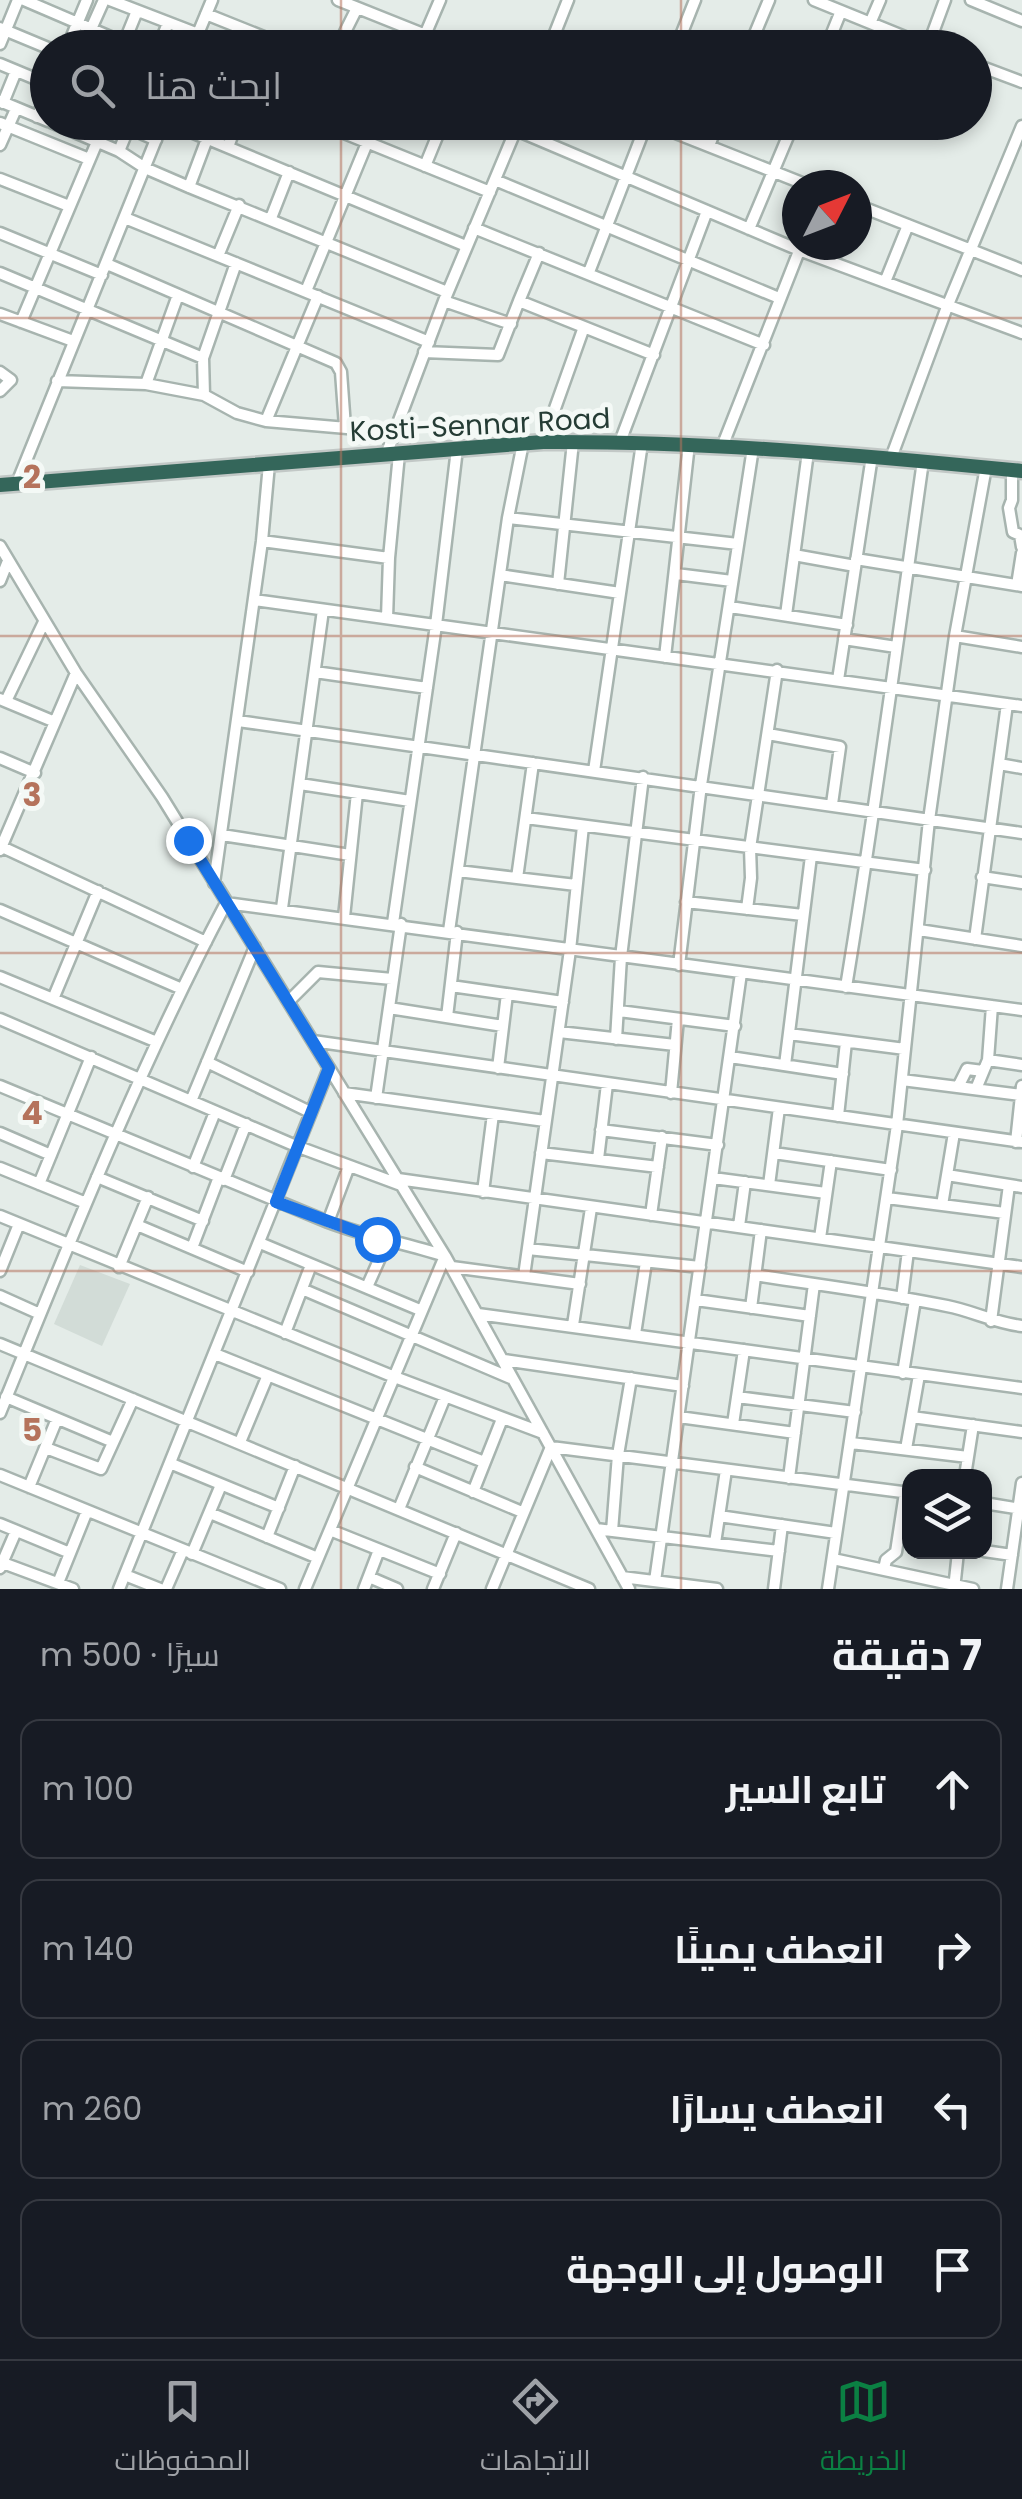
<!DOCTYPE html>
<html lang="ar">
<head>
<meta charset="utf-8">
<style>
  body { margin:0; font-family:Poppins,Cairo,sans-serif; background:#20242c; color:#f1f3f6; direction:rtl }
  .controls { position:absolute; right:30px; bottom:30px; display:grid; overflow:hidden; border-radius:20px; box-shadow:0 5px 15px #0003 }
  .controls button { width:90px; height:90px; display:grid; place-items:center; padding:0; border:0; border-bottom:2px solid #363941; background:#171b24; color:#f1f3f6; font:50px sans-serif }
  .compass { position:absolute; left:782px; top:170px; width:90px; height:90px; border-radius:50%; background:#171b24; box-shadow:0 5px 15px #0003; rotate:48deg }
  .stop { position:absolute; width:30px; height:30px; margin:-22px; border:8px solid #1a73e8; border-radius:50%; background:#fff }
  .stop.end { background:#1a73e8; border-color:#fff; box-shadow:0 2px 10px #0008 }
  .list { margin:0; padding:0; list-style:none }
  h2 { display:flex; justify-content:space-between; align-items:center; height:130px; margin:0; padding:0 40px; font-size:42px }
  h2 small { font-size:32px; font-weight:400; color:#9ea1a6 }
  .list li { display:grid; grid-template-columns:65px 1fr auto; gap:30px; align-items:center; box-sizing:border-box; height:140px; margin:0 20px 20px; padding:0 20px; border:2px solid #363941; border-radius:20px }
  .list b { display:block; font-size:38px; white-space:nowrap }
  .list em { font-size:32px; font-style:normal; color:#9ea1a6 }
  .icon { flex:none; width:55px; height:55px; fill:none; stroke:currentColor; stroke-width:2; stroke-linecap:round; stroke-linejoin:round }
  .map { position:relative; flex:none; width:1022px; height:1589px; overflow:hidden; direction:ltr }
  .search { position:absolute; background:#171b24; box-shadow:0 5px 15px #0003; left:30px; right:30px; top:30px; height:110px; display:flex; align-items:center; gap:25px; box-sizing:border-box; padding:0 35px; border-radius:55px; color:#9ea1a6; font-size:38px }
  .sheet { height:770px; background:#171b24 }
  nav { display:flex; justify-content:space-around; align-items:center; box-sizing:border-box; height:140px; border-top:2px solid #363941; background:#171b24; font-size:28px; color:#9ea1a6 }
  nav a { display:grid; justify-items:center; gap:5px }
  nav .on { color:#0b8043 }
  .map>svg:first-child { display:block }
  .built { fill:#d2dcd7 }
  .lines { fill:none; stroke-linecap:round; stroke-linejoin:round }
  .minor-casing { stroke:#a7b4af; stroke-width:15 }
  .highway-casing { stroke:#c2c8c6; stroke-width:19 }
  .minor { stroke:#fff; stroke-width:10 }
  .highway { stroke:#34665a; stroke-width:14 }
  .route { stroke:#1a73e8; stroke-width:12 }
  .grid { fill:none; stroke:#b5735c; stroke-width:2.5; stroke-opacity:0.55 }
  .labels { text-anchor:middle; dominant-baseline:central; stroke-width:10; stroke-linejoin:round; paint-order:stroke }
  .street-label { font-size:28px; fill:#253c35; stroke:#f4f9f6 }
  .grid-label { font-size:32px; text-anchor:middle; font-weight:bold; fill:#b5735c; stroke:#f4f9f6; stroke-width:10; stroke-linejoin:round; paint-order:stroke }
</style>
</head>
<body>
<div class="map">
<svg width="1022" height="1589" viewBox="0 0 1022 1589">
  <rect width="100%" height="100%" fill="#e4ece8"/>
  <path class="built" d="M80,1265L130,1284L102,1346L54,1324Z"/>
  <g class="lines">
    <g class="minor-casing">
      <path id="minor" d="M24,0L136,48
        M110,0L198,34
        M338,0L458,48
        M814,0L932,48
        M971,0L1022,21
        M206,14L291,48
        M871,21L880,0
        M0,28L48,48
        M91,29L104,0
        M425,35L440,0
        M124,43L137,11
        M0,44L18,0
        M928,46L945,0
        M67,48L87,0
        M158,48L168,23
        M192,48L212,0
        M337,48L357,8
        M549,48L568,0
        M676,48L695,0
        M749,48L769,0
        M826,48L841,11
        M0,64L48,84
        M974,64L1022,82
        M0,101L48,121
        M3,103L16,71
        M37,117L48,93
        M51,122L119,151L145,168L189,187L447,292
        M167,122L466,246
        M317,122L490,192
        M648,122L807,185
        M0,123L89,159
        M129,128L156,140
        M516,130L799,250L1022,333
        M0,145L16,109
        M709,146L718,122
        M228,147L237,122
        M119,151L131,122
        M425,166L443,122
        M0,179L69,206
        M495,180L779,298
        M189,187L207,139
        M857,205L1022,270
        M125,218L429,342
        M271,218L289,172
        M474,228L764,345
        M749,229L794,122
        M0,233L102,275
        M539,253L519,301L654,355
        M218,256L239,205
        M107,264L336,363L341,372L345,427
        M589,272L647,122
        M0,273L203,358
        M885,282L908,225
        M306,291L367,143
        M444,301L511,324
        M0,314L73,341
        M21,322L97,142
        M424,352L498,355L519,301
        M0,372L11,380L0,391
        M57,381L146,384L204,395L237,413L266,421L393,432
        M146,384L178,295
        M204,395L203,358L236,263
        M266,421L318,296
        M543,442L584,327
        M620,442L707,211
        M722,447L801,246
        M386,455L444,301L519,122
        M891,458L947,307L1022,126
        M1012,470V500L1009,508L1013,532L1020,535L1022,547
        M17,483L163,122
        M508,518L738,544
        M262,541L389,558
        M0,546L76,673L162,797L445,1256L629,1589
        M794,555L855,566
        M856,559L1022,586
        M676,574L732,581
        M500,575L620,593
        M0,581L8,561
        M558,584L573,442
        M1017,585L1022,553
        M254,600L1022,706
        M730,607L847,625
        M786,615L808,452
        M387,618L389,558L399,454
        M955,636L1022,647
        M844,639L896,647
        M665,657L689,444
        M315,672L427,688
        M838,680L872,456
        M0,699L55,722
        M6,701L44,622
        M238,721L1022,833
        M768,734L840,747L832,804
        M0,758L35,773
        M999,764L1022,768
        M594,771L642,443
        M300,784L410,801
        M526,818L925,870
        M222,835L350,855
        M0,846L206,942
        M0,850L76,673
        M458,871L576,885
        M982,877L1022,883
        M517,878L533,763
        M214,883L262,541L269,464
        M686,902L803,915
        M282,908L323,610
        M747,909L751,878L750,848L777,670
        M0,910L182,989
        M344,917L357,793
        M393,923L436,625L457,449
        M919,930L1022,946
        M449,931L508,518L523,443
        M975,939L1007,704
        M679,965L701,785L753,448
        M0,977L157,1042
        M451,986L563,1002
        M846,987C875,812 898,637 923,461
        M53,999L98,891
        M289,1001L318,972L392,979
        M389,1008L503,1026
        M619,1011L735,1026
        M447,1017L457,932
        M0,1019L296,1146L401,1185
        M559,1032L675,1045
        M789,1034L905,1049
        M616,1039L621,957L643,777
        M313,1041L1022,1142
        M730,1057L843,1074
        M988,1060L1022,1065
        M207,1062L310,1112
        M785,1065L811,856
        M498,1068L507,994
        M902,1080L1021,1095
        M0,1086L328,1222C367,1237 406,1243 445,1256L305,1589
        M958,1087L967,1069L983,1071
        M976,1089L988,1060L992,1006
        M344,1093L545,1121
        M671,1093L678,1019
        M376,1098L401,924
        M191,1101L255,947
        M838,1116L846,1042
        M601,1130L718,1145
        M0,1133L51,1155
        M1016,1142L1022,1086
        M541,1153L658,1167
        M774,1153L891,1170
        M598,1159L607,1084
        M193,1167L215,1112
        M0,1168L86,1203
        M947,1175L1022,1187
        M97,1177L203,1221
        M713,1178L826,1193
        M398,1179L1022,1267
        M224,1180L246,1124
        M39,1184L91,1057
        M769,1185L779,1108
        M483,1192L493,1114
        M887,1198L1005,1213
        M942,1205L954,1133
        M651,1215L662,1137
        M0,1216L392,1376L543,1433
        M328,1222L349,1166
        M137,1225L248,1272
        M739,1226L745,1182
        M820,1238L831,1161
        M260,1243L420,1310
        M192,1248L219,1177
        M528,1249L700,1267
        M119,1267L148,1197
        M452,1267L580,1284
        M0,1271L19,1224
        M755,1275C819,1285 884,1293 947,1306C973,1311 995,1323 1022,1326
        M524,1276L570,950L583,826
        M367,1287L388,1240
        M302,1289L513,1379
        M0,1296L40,1314
        M902,1298L908,1251
        M696,1300L810,1316
        M751,1308L761,1230
        M478,1314L1022,1388
        M991,1321L1009,1185
        M573,1325L591,1208
        M285,1333L311,1265
        M635,1334L646,1262
        M0,1344L589,1589
        M215,1354L484,1462
        M504,1360L683,1386
        M903,1373L915,1300
        M6,1397L113,1442
        M737,1397L855,1412
        M0,1413C70,1241 139,1067 226,903L1022,1010
        M679,1417L795,1433
        M912,1417L1022,1432
        M733,1424L744,1350
        M240,1442L268,1375
        M851,1443L968,1457
        M46,1448L101,1469L133,1399
        M906,1449L919,1375
        M172,1464L279,1508
        M415,1467L522,1512
        M0,1475L280,1589
        M965,1476L973,1425
        M789,1478L814,1284
        M29,1487L57,1419
        M473,1492L502,1419
        M984,1503L1021,1509
        M399,1509L445,1397
        M210,1513L318,1558
        M719,1516L836,1533
        M0,1524L70,1553
        M596,1529L779,1551
        M330,1530L440,1574
        M612,1531L618,1455L631,1378
        M267,1537L295,1466
        M715,1543L726,1470
        M984,1551L1012,1555
        M192,1554L221,1485
        M833,1559L973,1589
        M3,1563L73,1589
        M0,1568L16,1531
        M884,1569L886,1560L896,1552L905,1493
        M125,1575L160,1589
        M369,1577L397,1589
        M622,1577L717,1589
        M655,1581L741,973
        M58,1583L87,1511
        M119,1589L329,1068
        M166,1589L183,1550
        M364,1589L379,1550
        M433,1589L456,1533
        M492,1589L551,1447L910,1493
        M774,1589L782,1525
        M828,1589L897,1125L929,820L955,636L986,467
        M954,1589L958,1552
        M1007,1589L1022,1483"/>
    </g>
    <g class="highway-casing">
      <path id="highway" d="M0,485L543,442C703,441 863,455 1022,471"/>
    </g>
    <use href="#minor" class="minor"/>
    <use href="#highway" class="highway"/>
  </g>
  <g class="lines">
    <path class="route" d="M188,840L329,1068L276,1202L377,1239"/>
  </g>
  <path class="grid" d="M341,0V48M681,0V48M341,122V1589M681,122V1589M0,318H1022M0,636H1022M0,953H1022M0,1271H1022"/>
  <g class="labels">
    <g class="street-label">
      <text transform="translate(480 425) rotate(-3)">Kosti-Sennar Road</text>
    </g>
  </g>
  <g class="grid-label">
    <text x="32" y="488">2</text>
    <text x="32" y="806">3</text>
    <text x="32" y="1124">4</text>
    <text x="32" y="1441">5</text>
  </g>
</svg>
<div class="controls">
<button><svg class="icon" aria-label="layers" viewBox="0 0 24 24"><path d="M12 4l9 5-9 5-9-5zM3 14l9 5 9-5"/></svg></button>
</div>
<svg class="compass" viewBox="-18 -18 36 36"><path d="M0-13l5 13h-10z" fill="#e53935"/><path d="M0 13l5-13h-10z" fill="#9ea1a6"/></svg>
<div class="stop" style="left:377px;top:1239px"></div>
<div class="stop end" style="left:188px;top:840px"></div>
<div class="search"><svg class="icon" aria-label="search" viewBox="0 0 24 24"><circle cx="10" cy="10" r="6"/><path d="M15 15l6 6"/></svg>ابحث هنا</div>
</div>
<section class="sheet">
<h2>7 دقيقة<small>سيرًا · 500 m</small></h2>
<ul class="list">
<li><svg class="icon" aria-label="ahead" viewBox="0 0 24 24"><path d="M12 20V5M6 11l6-6 6 6"/></svg><div><b>تابع السير</b></div><em>100 m</em></li>
<li><svg class="icon" aria-label="right" viewBox="0 0 24 24"><path d="M7 20v-9h11M14 6l5 5-5 5"/></svg><div><b>انعطف يمينًا</b></div><em>140 m</em></li>
<li><svg class="icon" aria-label="left" viewBox="0 0 24 24"><path d="M17 20v-9H6M10 6l-5 5 5 5"/></svg><div><b>انعطف يسارًا</b></div><em>260 m</em></li>
<li><svg class="icon" aria-label="arrive" viewBox="0 0 24 24"><path d="M6 21V4h12l-3 4 3 4H6"/></svg><div><b>الوصول إلى الوجهة</b></div></li>
</ul>
</section>
<nav>
<a class="on"><svg class="icon" aria-label="map" viewBox="0 0 24 24"><path d="M3 6l6-2 6 2 6-2v14l-6 2-6-2-6 2zM9 4v14M15 6v14"/></svg>الخريطة</a>
<a><svg class="icon" aria-label="directions" viewBox="0 0 24 24"><path d="M12 3l9 9-9 9-9-9zM9 14v-3h6M13 9l2 2-2 2"/></svg>الاتجاهات</a>
<a><svg class="icon" aria-label="saved" viewBox="0 0 24 24"><path d="M7 4h10v16l-5-4-5 4z"/></svg>المحفوظات</a>
</nav>
</body>
</html>
